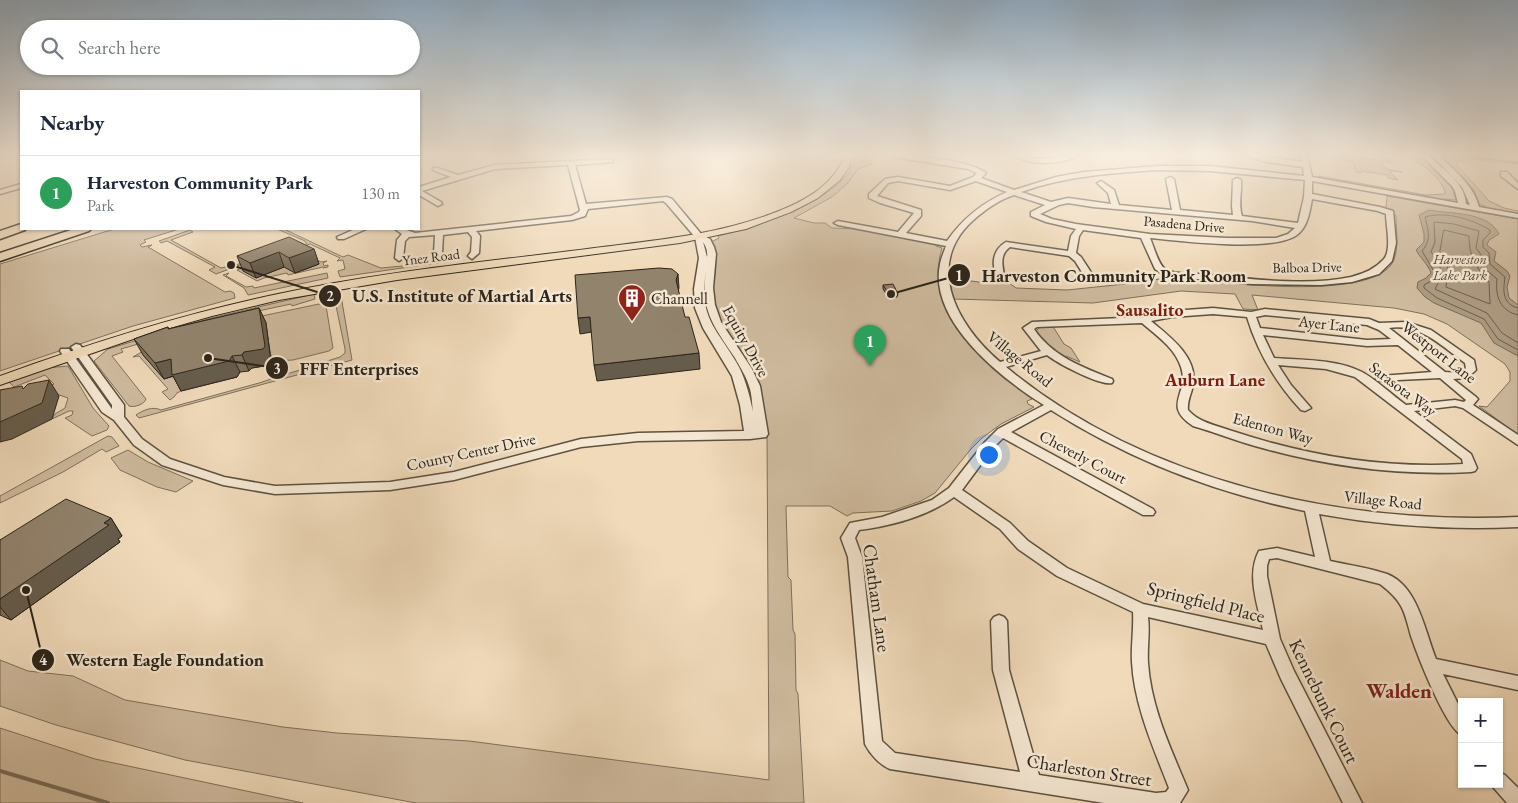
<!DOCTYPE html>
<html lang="en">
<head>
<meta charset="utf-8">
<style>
  body { margin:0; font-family:"EB Garamond",serif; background:#f2f2f3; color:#1f2937 }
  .controls { position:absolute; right:15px; bottom:15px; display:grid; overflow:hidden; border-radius:0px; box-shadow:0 1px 4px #0004 }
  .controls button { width:45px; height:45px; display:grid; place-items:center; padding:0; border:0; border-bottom:1px solid #e0e1e3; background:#fff; color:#1f2937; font:25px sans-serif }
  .you { position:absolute; left:988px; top:454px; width:18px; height:18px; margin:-12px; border:4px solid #fff; border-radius:50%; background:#1a73e8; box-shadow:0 0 0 8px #1a73e833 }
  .badge { display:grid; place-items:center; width:32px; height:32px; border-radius:50%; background:#d93025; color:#fff; font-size:16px; font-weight:700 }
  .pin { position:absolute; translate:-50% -41px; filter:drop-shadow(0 1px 2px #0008) }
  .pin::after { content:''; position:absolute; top:26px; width:18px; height:15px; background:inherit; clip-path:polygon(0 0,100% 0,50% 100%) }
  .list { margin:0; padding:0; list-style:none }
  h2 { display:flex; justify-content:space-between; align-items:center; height:65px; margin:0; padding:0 20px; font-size:21px }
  h2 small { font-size:16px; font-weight:400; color:#747a83 }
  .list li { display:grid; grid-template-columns:32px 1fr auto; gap:15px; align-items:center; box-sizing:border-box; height:75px; padding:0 20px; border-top:1px solid #e0e1e3 }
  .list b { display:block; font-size:19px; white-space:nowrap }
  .list p { margin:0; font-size:16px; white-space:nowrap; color:#747a83 }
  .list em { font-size:16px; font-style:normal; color:#747a83 }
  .icon { flex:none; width:28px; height:28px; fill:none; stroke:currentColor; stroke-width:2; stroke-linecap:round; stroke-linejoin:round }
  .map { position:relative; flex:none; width:1518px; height:803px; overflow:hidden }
  .search { position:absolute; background:#fff; box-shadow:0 1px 4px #0004; left:20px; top:20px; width:400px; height:55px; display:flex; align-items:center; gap:12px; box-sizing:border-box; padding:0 18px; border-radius:28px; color:#747a83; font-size:19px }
  .panel { position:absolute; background:#fff; box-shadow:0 1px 4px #0004; left:20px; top:90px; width:400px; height:140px; border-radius:0px }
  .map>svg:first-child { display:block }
  .green { fill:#cfbb9f; stroke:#7e705c }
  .water { fill:#ad9c83; stroke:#796c59 }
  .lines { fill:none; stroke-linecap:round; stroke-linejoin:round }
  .shore { stroke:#6c604e; stroke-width:1 }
  .stream { stroke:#796c59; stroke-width:4 }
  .minor-casing { stroke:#5d5241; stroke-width:3 }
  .major-casing { stroke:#2c2419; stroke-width:2 }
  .highway-casing { stroke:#2c2419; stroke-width:3 }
  .minor { fill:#f5e7d2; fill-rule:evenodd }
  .major { fill:#f0daba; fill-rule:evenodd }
  .highway { fill:#f0daba; fill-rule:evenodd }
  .wall { fill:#7e715e; stroke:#2c2419 }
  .shaded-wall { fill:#665c4c; stroke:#2c2419 }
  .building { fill:#92836d; stroke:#2c2419 }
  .labels { text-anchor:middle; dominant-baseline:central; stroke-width:5; stroke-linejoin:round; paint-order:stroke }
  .far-street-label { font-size:14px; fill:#2c2419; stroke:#f5e7d2 }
  .far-park-label { font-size:14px; font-style:italic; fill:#554a3a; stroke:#f5e7d2 }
  .poi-label { font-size:16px; fill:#2c2419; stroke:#f5e7d2; text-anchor:start }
  .street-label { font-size:16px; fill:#2c2419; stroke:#f5e7d2 }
  .neighbourhood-label { font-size:18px; font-weight:bold; fill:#7a1f14; stroke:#f5e7d2 }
  .near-street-label { font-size:19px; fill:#2c2419; stroke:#f5e7d2 }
  .near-neighbourhood-label { font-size:21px; font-weight:bold; fill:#7a1f14; stroke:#f5e7d2 }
  .leader { fill:none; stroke:#2c2419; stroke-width:2 }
  .callout-dot { fill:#2c2419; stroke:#f5e7d2; stroke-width:2 }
  .mark-label { font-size:15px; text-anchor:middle; font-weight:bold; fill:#fff }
  .callout-label { font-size:18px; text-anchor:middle; font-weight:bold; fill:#2c2419; stroke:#f5e7d2; stroke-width:5; stroke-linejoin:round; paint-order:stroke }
</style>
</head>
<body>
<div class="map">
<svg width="1518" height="803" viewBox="0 0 1518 803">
  <rect width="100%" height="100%" fill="#f0daba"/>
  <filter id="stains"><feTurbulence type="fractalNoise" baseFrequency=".004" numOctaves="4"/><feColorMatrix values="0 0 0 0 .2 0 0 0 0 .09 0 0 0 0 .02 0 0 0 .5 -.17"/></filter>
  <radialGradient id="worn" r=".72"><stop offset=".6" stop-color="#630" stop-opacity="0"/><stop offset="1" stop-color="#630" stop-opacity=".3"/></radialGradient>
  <path class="green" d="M856,155H864V158L872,164L858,169L848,183L832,197L794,218L814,223H825L832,228L861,229L934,243L936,246L942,248C922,317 984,362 1032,399L1027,401L1028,404L1034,407L1001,424L982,438L971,449L935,493L921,501L892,511L853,513L847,516L830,506H786L788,577L791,580L793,630L795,634L796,690L798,694L804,803H416L185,760L56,725L0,706V660L28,671L73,676L125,700L283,727L337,733L469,741L769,780L767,431L749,365L725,332L714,307L711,286L716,256L711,242L719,238L718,236C753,227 850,199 856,155Z
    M1340,155L1373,160L1376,159L1373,155L1393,162L1394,163L1380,161L1386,169L1403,172L1389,171L1398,180L1388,178V175L1361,171V173L1356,172L1353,162L1341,159Z
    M1404,155H1421L1452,188L1456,200L1444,199V201L1323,179L1318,176L1426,195L1445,194C1445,180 1417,159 1404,155Z
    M1447,155L1518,162V164L1472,159L1458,162L1456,164L1489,201L1504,208L1518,211V214L1493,210L1479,204L1474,190L1440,156Z
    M1387,196L1518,219V435L1479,406L1487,407L1510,381V372L1505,364L1447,324L1424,314L1394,308L1252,295L1258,310L1243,309L1235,294L1181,291L1093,303L953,299L949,278L986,283L991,281L1009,283L1016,288L1067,290L1144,282L1164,278L1167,275C1211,282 1363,302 1391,265C1400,253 1396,230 1396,216L1393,212L1384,208L1386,207Z
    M114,229H179L144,240L146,242L140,245L142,247L152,245L148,247L225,292L230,291L234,293L235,298L133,326L0,371V264Z
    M277,229H284L343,257L348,255L381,268L444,262L340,277L338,271L345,269L343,260L337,261L340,258L310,244L307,245L305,241Z
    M190,230L193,232L171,240L221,268L248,262L216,274L209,270L215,267L167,241L161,243L159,241Z
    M305,254L321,262L327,261L323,263L324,266L328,265V267L323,268V267L288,275L287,273L264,278L257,281L237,270L241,268L244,269L287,266L304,270L319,264L302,255Z
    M229,273L226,276L246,287L253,286L254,288L327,273L328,278L248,295L244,288L223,275Z
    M340,290L352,360L139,418L136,415C143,410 153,406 161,410L259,383L340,357L345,353V349L335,301L333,298L329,297L328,292Z
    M314,294L315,299L292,306L291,304L235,316L121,349L123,352L112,356L146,399C145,404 134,408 129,406L94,361L108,349L167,331L211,318Z
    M319,304L326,306L333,348L329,351L293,360L272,361L265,323L143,355L164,379L179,375L181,391L177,393L174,397L170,400L162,392L168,389L139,356L133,357L145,350L257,317Z
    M1052,325L1064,344L1071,348L1080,362L1066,356L1063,358L1050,348L1036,331L1040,327Z
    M68,366L93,408L109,426L107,430L92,436L65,418L72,415L73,411H69L52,419L55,414L65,408L68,398L42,389L54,384L45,375L14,387L9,382L46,368Z
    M108,436L112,437L119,446L106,452L102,449L63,472L0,503V496Z
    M128,450L148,462L193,481L176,492L157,487L120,470L111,458Z
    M0,728L95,759L303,803H0Z"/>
  <path class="water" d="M1429,210C1449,214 1488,211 1499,234L1489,240L1487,245L1496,252L1494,261L1507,271L1510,276L1507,287L1509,298L1518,305V356L1494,343L1481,323L1434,303L1425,297L1417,288L1418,282L1426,278L1431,273C1428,264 1420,258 1416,250L1424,242V234L1419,215Z"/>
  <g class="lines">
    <path class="shore" d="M1444,230L1469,236C1469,256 1476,268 1489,282L1490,304L1446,287L1448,268L1440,252Z
      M1518,308C1502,304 1503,291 1505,277L1490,264L1489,253L1483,247V240L1490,233V230C1471,219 1447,211 1425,217C1428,231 1432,239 1422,251L1435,273L1431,281L1424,285V288L1437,298L1484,319L1498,339L1518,350
      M1518,315C1500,311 1495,296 1497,279L1484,268L1482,256L1476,248L1479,231L1454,224L1434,222L1435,242L1431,252C1442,266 1444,273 1435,289L1487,313L1502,333L1518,343"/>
    <path class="stream" d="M0,771L108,803"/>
    <g class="minor-casing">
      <path id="minor" d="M891,155C912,155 970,160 986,173L981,178L1014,190L1056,177L1084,172L1158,166H1210L1304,176L1303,167L1266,162L1246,155H1256L1302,162L1301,155H1307L1312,177L1458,203L1455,191L1452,186L1421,155H1428C1442,169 1465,182 1466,204L1470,205L1462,187L1432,155H1439C1454,171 1473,184 1479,207L1518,214V218L1312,181V194L1380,207L1393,211L1396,243L1392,261L1379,274L1352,282L1321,285L1251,284L1165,276L1155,269L1141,238L1083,230L1079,236L1076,253L1081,257L1096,280L1091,283L1088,282L1075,261L1069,256L1010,247C1000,254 1002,264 1004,275L1003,277H997C991,263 993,250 1006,242L1068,251L1071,236L1076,229L1046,222L1031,216V212L1045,205L1014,195C1001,199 989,207 978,216C922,261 955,324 1000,362L1041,351L1023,328L1032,322L1144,317L1172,311L1213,308L1251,312L1265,309L1369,319L1379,323L1406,322L1431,330L1474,360L1476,370L1467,378L1453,379L1476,397L1478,399L1473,405L1518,435V445L1463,408L1455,406L1414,411L1471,454L1477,468L1475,471L1471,472C1398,476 1325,466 1255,446C1234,440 1214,432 1193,426C1161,405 1190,394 1181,367C1175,348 1156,335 1142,323L1037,327L1034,329C1052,356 1082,367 1112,379L1113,381L1112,383C1100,386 1057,363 1047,355L1006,367C1145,482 1342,525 1518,517V527C1451,530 1385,526 1319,514L1330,561C1349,565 1369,568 1387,574C1418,586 1425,632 1436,659L1518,676V690L1443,674L1462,712V735C1446,729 1417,654 1411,636C1408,626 1406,615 1401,606C1396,597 1388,590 1380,584L1277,558L1269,559L1267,566V576L1280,639L1294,671L1362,803H1343L1281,679L1266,644L1148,617C1150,632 1147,647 1148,663C1151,708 1171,749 1188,790L1180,803H1104L890,769C880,765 870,754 865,744L848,557L841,538L850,523L882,517L932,500L949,488L985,442L998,429L1044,405C1002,379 928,321 940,264C941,258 944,252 946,246L838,225L834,223L838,221L898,232L914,213L880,203L869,198V194L885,179L898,177L950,186L973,177L977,173L968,169L894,157ZM1158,170L1210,171L1305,180L1304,197L1298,223L1242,216C1238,204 1242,192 1241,180L1237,178L1233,180L1232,206L1233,215L1180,210L1174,179L1170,177L1166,179L1172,210L1119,205L1114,190L1101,181L1097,183L1108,193L1111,204L1068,198L1051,202L1021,192C1066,176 1112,173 1158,170ZM898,181L950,190L976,181L1007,192C982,203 963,218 947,241L906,233L921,216V210L877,196L888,183ZM1312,199L1378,211L1386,214C1386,226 1392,249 1384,259C1375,269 1363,274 1351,277C1305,287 1245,278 1199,274C1189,273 1174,275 1165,269C1158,264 1154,247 1150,238C1180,241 1277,253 1298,234C1308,226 1310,210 1312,199ZM1068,203L1093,207L1252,221L1295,228L1288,234L1276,238H1227L1150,234L1076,224L1052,219L1040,214L1059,205ZM1213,314L1247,317C1258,353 1276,383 1301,410L1305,411L1311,408L1291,385L1278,365L1326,369L1355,377L1462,459L1463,464C1384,469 1304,455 1229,430C1215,425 1198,422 1188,410C1187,400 1192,393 1193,384C1198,357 1169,336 1151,321L1172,317ZM1265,315L1367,325L1379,330L1391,339L1367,340L1260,328L1256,317ZM1389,328C1419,323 1442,346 1465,363L1466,369L1461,373L1445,372ZM1263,335L1367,346L1398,345L1432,372L1381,376L1376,379L1377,381L1440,378L1466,400L1464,402L1455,400L1406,405C1392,395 1378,381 1362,372C1336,359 1302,360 1274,358ZM1051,410C1128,459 1216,493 1305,511L1315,557L1277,548L1259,551C1246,575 1258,606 1263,630L1143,604L1067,568L1028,541L1010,523L962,490L993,448L1003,438L1143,515H1153L1155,512L1153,509L1011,432ZM954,497L1000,529L1018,549L1057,576L1133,612C1134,629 1131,646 1132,662C1134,705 1154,749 1169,788L1166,792L1156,793L1039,775L1009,670L1007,621L1004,617L999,615L994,617L991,621L993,670L1020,772L895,753L882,741L862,557L855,538L859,530C891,526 928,516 954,497Z
        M1015,155L1039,159L1079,155C1065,164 1029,167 1015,155Z
        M611,159L613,160V162L575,165L586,204L667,197L672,199L702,235L710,239L714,247L716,254L713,288L715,305L721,322L752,369L760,386L768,434L766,437L750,439L638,441L581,447L454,480L390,490L275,494L223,485L162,465L134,445L114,420L102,412L60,351L61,349H69L112,409V405L71,347L76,344L80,345L124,405V417L142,439L170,459L224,477L275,486L390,482L454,472L581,439L638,433L744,431L740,405L732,376L703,328L695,308L694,289L699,258L695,237L666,203L663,201L588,209L585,216L572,220L476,231L480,236L479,253L472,259L468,256L471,252L472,237L468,232L443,235L442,253L438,256L434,253L435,235L409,237L405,241L403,258L399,261L395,258L397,240L402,234L395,229H404L415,233L571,216L579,212L580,210L568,165L495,169L422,191L441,202L442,204L438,206L419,195V187L451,177L433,170V168H437L458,175L495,165ZM703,242C706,246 708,252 707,257ZM706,271C700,311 714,326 735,358C740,367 746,376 749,386C752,394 752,404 753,412C750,397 746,381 739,367C718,329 698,320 706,271Z
        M1501,172H1507L1518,183V189L1501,176Z
        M21,184V188L0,194V190Z
        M355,229H366L344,239H338L337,237Z
        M1499,772L1505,775L1518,788V803H1507L1493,787L1491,784H1499Z"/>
    </g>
    <g class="major-casing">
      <path id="major" d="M845,155H853L849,167L840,180L818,198L791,212L746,229L680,243L397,280L279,300L212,316L142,336L0,385V376C91,343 183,314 278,294C380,272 484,262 587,249C649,241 712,236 771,214C801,203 833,187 845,155Z
        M1474,155L1518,156V162L1478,157Z"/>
    </g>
    <g class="highway-casing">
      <path id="highway" d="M21,224V229H26L25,230L0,239V231Z
        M74,229H91L89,231L0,261V253Z"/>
    </g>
    <use href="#minor" class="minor"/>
    <use href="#major" class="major"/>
    <use href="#highway" class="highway"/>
  </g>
  <path class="wall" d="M314,249L319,264L295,273L284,267L256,278L243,271L237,256Z
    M883,285L898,294L897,297L889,298L883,289Z
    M259,308L266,323L271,362L270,365L252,368L249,371L240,372L237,377L181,391L173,376L164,379L143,355L134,339L168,327L169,329Z
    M111,518L122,536L118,539L120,542L11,620L0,615V540Z"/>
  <path class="shaded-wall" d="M314,249L319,264L295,273L289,258Z
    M279,252L284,267L256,278L250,263Z
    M678,274L679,288L677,295L676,280Z
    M259,308L266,323L271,362L270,365L252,368L249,371L242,355L244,352Z
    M590,317L592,332L580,334L578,318Z
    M699,353L700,369L597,381L594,365Z
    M232,356L240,372L237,377L181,391L173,376L164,379L155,363L171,359Z
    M49,380L59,396L52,419L12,439L0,442V422Z
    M111,518L122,536L118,539L120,542L11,620L0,607V599Z"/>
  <path class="building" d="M289,237L314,249L289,258L279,252L250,263L237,256Z
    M659,268L672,269L678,274L676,280L685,317H689L699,353L594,365L590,317L578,318L575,275Z
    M893,284L898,294H889L883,285Z
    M259,308L265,346L263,349L244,352L242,355L232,356L229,361L172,375L171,359L155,363L134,339L168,327V329Z
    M49,380L42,403L0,422V390L22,386L23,389L28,384Z
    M66,499L111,518L104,523L109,525L0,599V540Z"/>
  <linearGradient id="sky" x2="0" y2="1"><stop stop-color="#90aac0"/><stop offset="0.58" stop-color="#f8eee0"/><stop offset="1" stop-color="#f8eee0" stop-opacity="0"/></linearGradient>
  <rect width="1518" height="267" fill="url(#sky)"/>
  <defs>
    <g id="building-pin" transform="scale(1.4375)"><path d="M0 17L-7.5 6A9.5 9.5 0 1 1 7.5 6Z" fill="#8f2418" stroke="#f5e7d2"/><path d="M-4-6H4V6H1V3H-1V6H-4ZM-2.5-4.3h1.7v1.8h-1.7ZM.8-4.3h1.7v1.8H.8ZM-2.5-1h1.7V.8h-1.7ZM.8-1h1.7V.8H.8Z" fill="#fff"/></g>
  </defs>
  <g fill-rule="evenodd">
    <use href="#building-pin" x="632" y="298"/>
  </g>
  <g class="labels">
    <g class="far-street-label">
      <text transform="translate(1184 224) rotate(5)">Pasadena Drive</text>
      <text transform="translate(431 257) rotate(-7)">Ynez Road</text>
      <text transform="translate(1307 267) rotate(-1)">Balboa Drive</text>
    </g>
    <g class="far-park-label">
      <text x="1460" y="259">Harveston<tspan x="1460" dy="16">Lake Park</tspan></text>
    </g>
    <g class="poi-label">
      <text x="651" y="298">Channell</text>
    </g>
    <g class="street-label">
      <text transform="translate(1329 324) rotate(6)">Ayer Lane</text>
      <text transform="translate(746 341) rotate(61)">Equity Drive</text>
      <text transform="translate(1439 352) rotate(38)">Westport Lane</text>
      <text transform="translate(1020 359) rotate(39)">Village Road</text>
      <text transform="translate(1403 389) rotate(37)">Sarasota Way</text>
      <text transform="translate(1273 428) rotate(15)">Edenton Way</text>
      <text transform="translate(471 452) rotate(-12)">County Center Drive</text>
      <text transform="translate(1083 457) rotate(28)">Cheverly Court</text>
      <text transform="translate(1383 500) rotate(6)">Village Road</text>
    </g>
    <g class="neighbourhood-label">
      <text x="1150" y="309">Sausalito</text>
      <text x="1215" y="379">Auburn Lane</text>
    </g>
    <g class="near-street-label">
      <text transform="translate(877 598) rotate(82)">Chatham Lane</text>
      <text transform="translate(1206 602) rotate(14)">Springfield Place</text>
      <text transform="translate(1324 701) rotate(64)">Kennebunk Court</text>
      <text transform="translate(1089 770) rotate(9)">Charleston Street</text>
    </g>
    <g class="near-neighbourhood-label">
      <text x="1399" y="690">Walden</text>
    </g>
  </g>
  <path class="leader" d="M891 294L959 275M231 265L330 296M208 358L277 368M26 590L43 660"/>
  <g class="callout-dot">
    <circle cx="891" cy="294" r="5"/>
    <circle cx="231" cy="265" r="5"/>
    <circle cx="208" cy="358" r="5"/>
    <circle cx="26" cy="590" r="5"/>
    <circle cx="959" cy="275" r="12"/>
    <circle cx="330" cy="296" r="12"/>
    <circle cx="277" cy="368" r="12"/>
    <circle cx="43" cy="660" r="12"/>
  </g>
  <g class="mark-label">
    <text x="959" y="281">1</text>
    <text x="330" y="301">2</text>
    <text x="277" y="374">3</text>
    <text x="43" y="665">4</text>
  </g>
  <g class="callout-label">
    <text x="1114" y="282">Harveston Community Park Room</text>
    <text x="462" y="302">U.S. Institute of Martial Arts</text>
    <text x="359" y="375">FFF Enterprises</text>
    <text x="165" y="666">Western Eagle Foundation</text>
  </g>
  <rect width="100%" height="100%" filter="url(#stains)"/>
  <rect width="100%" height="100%" fill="url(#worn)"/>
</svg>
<div class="controls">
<button>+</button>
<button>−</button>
</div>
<div class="you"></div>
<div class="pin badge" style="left:870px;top:366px;background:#2e9e5b">1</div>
<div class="search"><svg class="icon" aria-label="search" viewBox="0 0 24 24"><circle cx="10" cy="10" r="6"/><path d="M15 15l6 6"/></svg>Search here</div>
<section class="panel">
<h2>Nearby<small></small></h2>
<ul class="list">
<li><span class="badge" style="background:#2e9e5b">1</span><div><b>Harveston Community Park</b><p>Park</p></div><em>130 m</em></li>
</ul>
</section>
</div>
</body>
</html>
